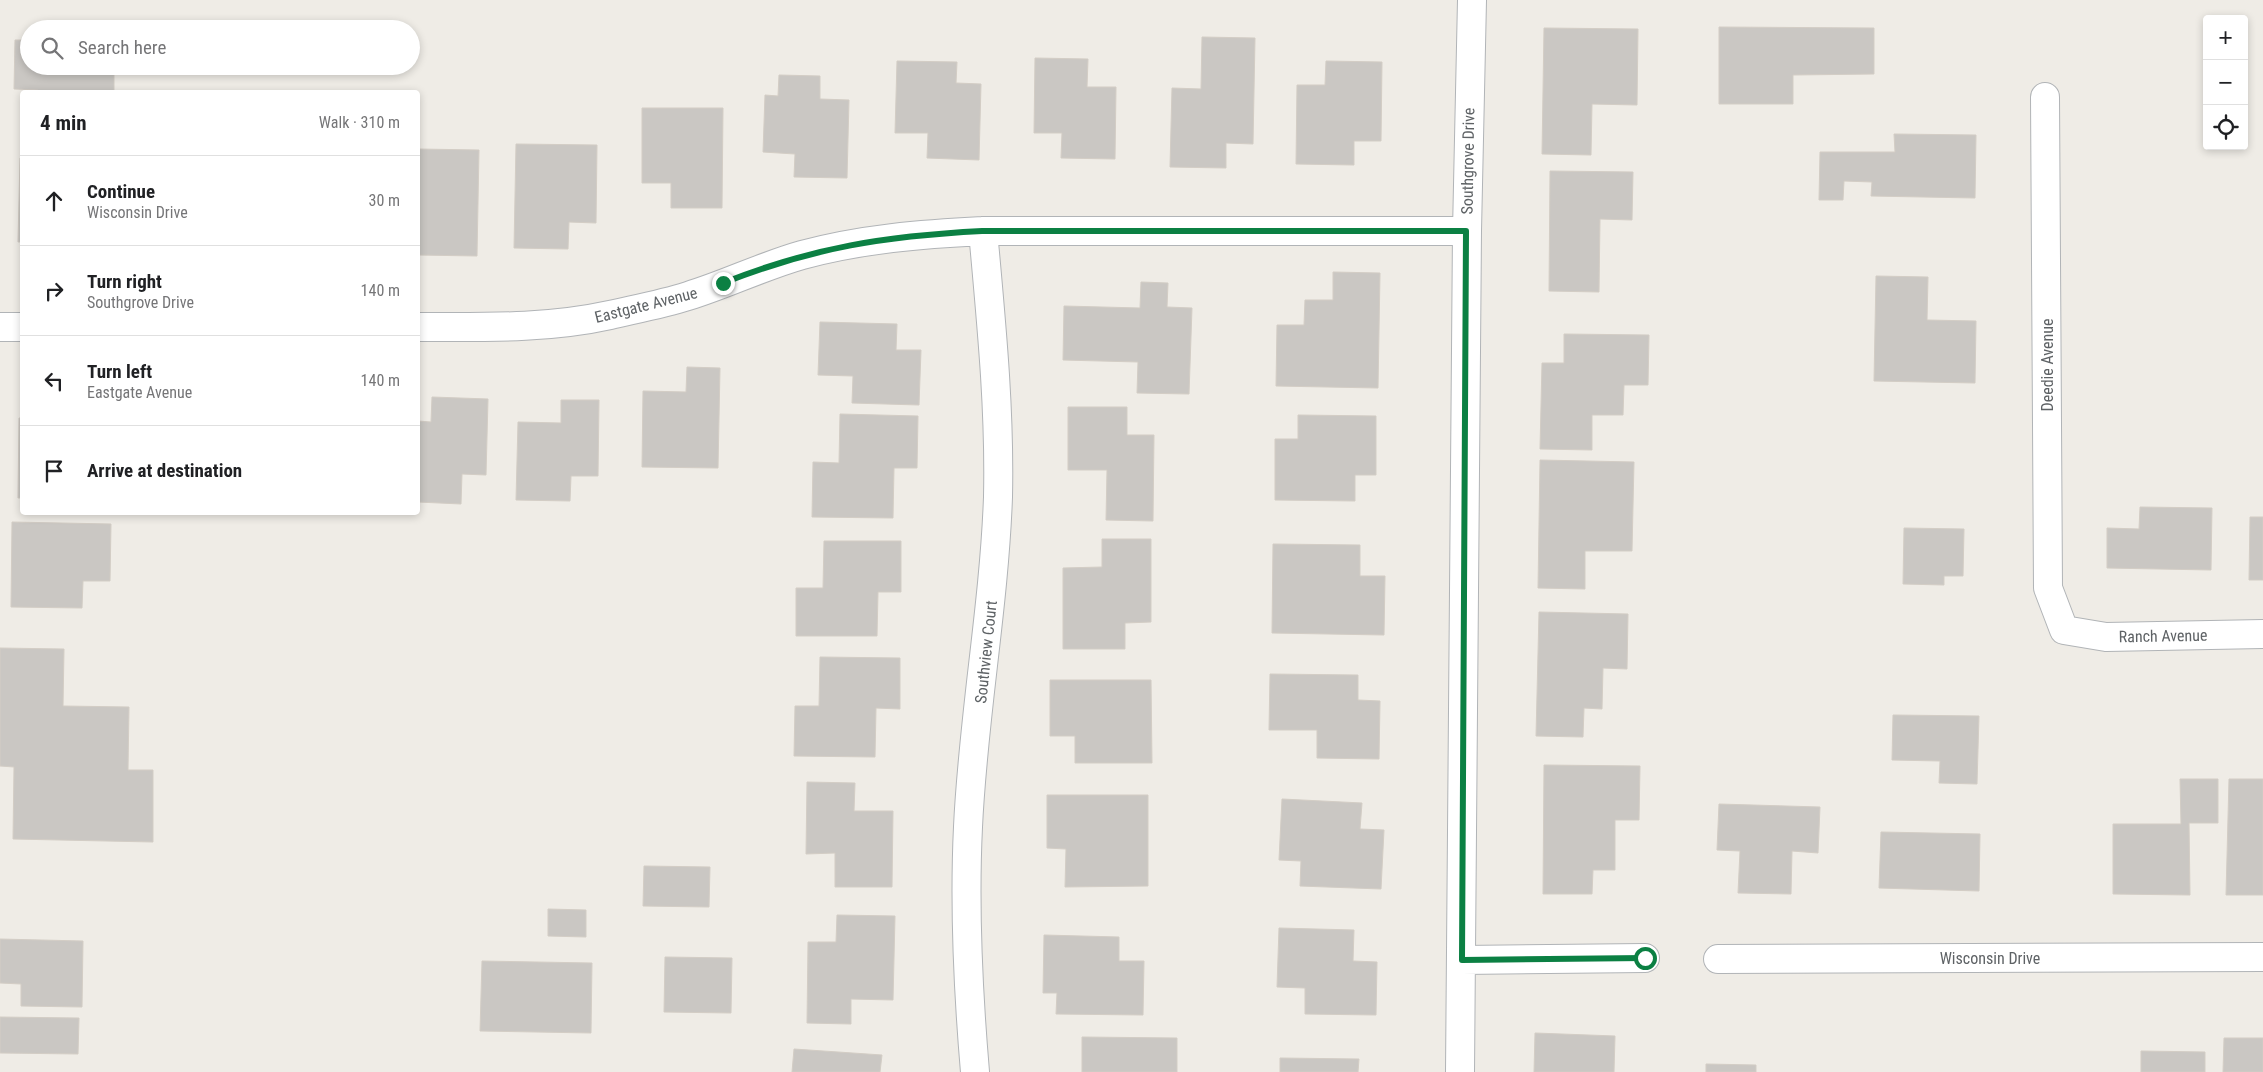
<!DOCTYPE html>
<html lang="en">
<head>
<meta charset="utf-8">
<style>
  body { margin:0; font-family:"Roboto Condensed",sans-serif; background:#f6f6f6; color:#202124 }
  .controls { position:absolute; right:15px; top:15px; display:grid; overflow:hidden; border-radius:5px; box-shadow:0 2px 8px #0003 }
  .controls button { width:45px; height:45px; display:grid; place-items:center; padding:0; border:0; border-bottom:1px solid #e0e0e0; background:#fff; color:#202124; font:25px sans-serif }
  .stop { position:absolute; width:15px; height:15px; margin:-11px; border:4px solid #0b8043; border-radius:50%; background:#fff }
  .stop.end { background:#0b8043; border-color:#fff; box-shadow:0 1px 5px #0008 }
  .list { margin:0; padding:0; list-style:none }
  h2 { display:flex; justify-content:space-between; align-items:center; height:65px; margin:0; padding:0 20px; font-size:21px }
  h2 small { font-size:16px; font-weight:400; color:#757577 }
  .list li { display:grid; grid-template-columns:32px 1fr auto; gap:15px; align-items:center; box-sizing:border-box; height:90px; padding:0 20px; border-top:1px solid #e0e0e0 }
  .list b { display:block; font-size:19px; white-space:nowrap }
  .list p { margin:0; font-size:16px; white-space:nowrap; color:#757577 }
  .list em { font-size:16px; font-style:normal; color:#757577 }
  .icon { flex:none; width:28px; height:28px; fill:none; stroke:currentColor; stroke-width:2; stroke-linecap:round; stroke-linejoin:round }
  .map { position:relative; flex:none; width:2263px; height:1072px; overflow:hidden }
  .search { position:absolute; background:#fff; box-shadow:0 2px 8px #0003; left:20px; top:20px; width:400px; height:55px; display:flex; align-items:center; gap:12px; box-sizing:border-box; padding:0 18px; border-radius:28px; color:#757577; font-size:19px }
  .panel { position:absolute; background:#fff; box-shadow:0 2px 8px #0003; left:20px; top:90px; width:400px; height:425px; border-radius:5px }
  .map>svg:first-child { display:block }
  .building { fill:#cac7c3; stroke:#d3cdc5 }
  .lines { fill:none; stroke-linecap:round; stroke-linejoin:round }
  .minor-casing { stroke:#b1b4b7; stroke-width:30 }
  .minor { stroke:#fff; stroke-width:28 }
  .route { stroke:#0b8043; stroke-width:6 }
  .labels { text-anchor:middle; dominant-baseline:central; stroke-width:5; stroke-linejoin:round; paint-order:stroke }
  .street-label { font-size:16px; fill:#5e6265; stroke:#fff }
</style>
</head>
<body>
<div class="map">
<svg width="2263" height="1072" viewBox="0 0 2263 1072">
  <rect width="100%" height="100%" fill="#efece6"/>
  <path class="building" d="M1719,27L1874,28V74L1793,75V104H1719Z
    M1544,28L1638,29L1637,105L1592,104L1591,155L1542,154Z
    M1202,37L1255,38L1253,144L1226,143V168L1170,167L1172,88L1201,89Z
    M15,40H29V66H84L114,69V92H38V90L14,89Z
    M1035,58L1088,59L1087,87H1116L1115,159L1061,158L1062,133H1034Z
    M897,61L957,62L956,83L981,84L979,160L927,158L928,133H895Z
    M1326,61L1382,62L1381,141H1354V165L1296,164L1297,85H1325Z
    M779,75L820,76V99L849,100L847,178L794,177L795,154L763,152L765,95L778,96Z
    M642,108H723L722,208H671V183H642Z
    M1894,134L1976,135L1975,198L1871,196L1872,182L1844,181L1843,200H1819L1820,152H1895Z
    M516,144L597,145L596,223L569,222L568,249L514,248Z
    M418,149L479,150L477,256L418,255Z
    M20,158H22V242H18Z
    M1550,171L1633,172L1632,220L1600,219L1599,292L1549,291Z
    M1333,272L1380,273L1378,388L1276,386L1277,325H1304L1305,300H1333Z
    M1876,276L1928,277L1927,320L1976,321L1975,383L1874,381Z
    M1141,282L1168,283L1167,307L1192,308L1189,394L1137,393L1138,362L1063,360L1064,306L1140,308Z
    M820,322L897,324L896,350H921L919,405L852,403L853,376L818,375Z
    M1564,334L1649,335L1648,385H1624L1623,415H1592V450L1540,449L1542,363H1564Z
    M687,367L720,368L718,468L642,467L643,391L686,392Z
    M432,397L488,399L486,475L462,474L461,504L418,502V421L431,422Z
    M561,400H599L598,476H571L570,501L516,500L518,422L561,423Z
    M1068,407H1127V435H1154L1153,521L1106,520L1107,470H1068Z
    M840,414L918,416L917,468H894L893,518L812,517L813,462L839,463Z
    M1298,415L1376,416V475H1355V501L1275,500V439H1298Z
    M19,418H22V498H18Z
    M1540,460L1634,462L1632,551H1585V589L1538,588Z
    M2140,507L2212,508L2211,570L2107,568V528L2139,529Z
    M2250,517H2263V580H2249Z
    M12,522L111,524L110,581H83L82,608L11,607Z
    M1904,528L1964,529L1963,576H1944V585L1903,584Z
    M1102,539H1151V622L1125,623V649H1063V568L1102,567Z
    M824,541H901V592H878L877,636H796V588H823Z
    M1273,544L1360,545V576H1385L1384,635L1272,633Z
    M1539,612L1628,614L1627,669L1603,668L1602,709L1584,708L1583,737L1536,736Z
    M0,648L64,649L63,706L129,707L128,770H153V842L13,839L14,767L0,766Z
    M820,657L900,658V709L876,708L875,757L794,756L795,706H819Z
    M1270,674L1358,675V700L1380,701L1379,759L1317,758V730H1269Z
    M1050,680H1151L1152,763H1075V736H1050Z
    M1893,715L1979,716L1977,784L1939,783L1940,761L1892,760Z
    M1544,765L1640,766L1639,820H1615V870H1593L1592,894H1543Z
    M2180,779H2218V823H2189L2190,895L2113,894V824H2181Z
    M2229,779H2263V895H2226Z
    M807,782L855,783L854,811H893L892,887H835V853L806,854Z
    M1047,795H1148V886L1065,887L1066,849L1047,848Z
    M1282,799L1362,803L1360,829L1384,830L1381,889L1300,886L1301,861L1279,860Z
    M1719,804L1820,807L1818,853L1792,851L1791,894L1738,893L1740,851L1717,850Z
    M1881,832L1980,834L1979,891L1879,888Z
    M644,866L710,867L709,907L643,906Z
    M548,909L586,910V937L548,936Z
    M837,915L895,916L893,1000L851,999V1024L807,1023L808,942H836Z
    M1279,928L1354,930L1353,961L1377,962L1376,1015L1305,1014V988L1277,987Z
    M1044,935L1119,937V961H1144L1143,1015L1056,1014L1057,993H1043Z
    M0,939L83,941L82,1007L21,1006V984L0,983Z
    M665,957L732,958L731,1013L664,1012Z
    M482,961L592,963L591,1033L480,1031Z
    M0,1017L79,1018L78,1054L0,1053Z
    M1535,1033L1615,1036L1614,1072H1534Z
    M1082,1037L1177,1038V1072H1082Z
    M2224,1038H2263V1072H2223Z
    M794,1049L882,1055L880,1072H792Z
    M2141,1051L2205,1052V1072H2141Z
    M1280,1058L1359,1059L1358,1072H1280Z
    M1706,1064L1756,1065V1072H1706Z"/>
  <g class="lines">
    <g class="minor-casing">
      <path id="minor" d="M2045,97L2048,588L2064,630L2106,637L2263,634
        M0,327H22
        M418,327C482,327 547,329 610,315C636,309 663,304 688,296C727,284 763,266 802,255C861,239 922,234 983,231H1467
        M1718,959L2263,957
        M1462,960L1645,958
        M975,1072C968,990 964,909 968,827C973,716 994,608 998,497C1000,408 991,320 983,231
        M1460,1072L1467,231L1472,0"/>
    </g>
    <use href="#minor" class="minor"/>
  </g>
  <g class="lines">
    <path class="route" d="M723,283C814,247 886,236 982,231H1466L1462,960L1645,958"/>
  </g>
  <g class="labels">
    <g class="street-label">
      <text transform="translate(1468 161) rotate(-89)">Southgrove Drive</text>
      <text transform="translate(646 305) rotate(-14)">Eastgate Avenue</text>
      <text transform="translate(2047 365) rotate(-90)">Deedie Avenue</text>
      <text transform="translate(2163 636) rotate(-1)">Ranch Avenue</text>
      <text transform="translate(986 652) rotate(-84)">Southview Court</text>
      <text x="1990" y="958">Wisconsin Drive</text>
    </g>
  </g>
</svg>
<div class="controls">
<button>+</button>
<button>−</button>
<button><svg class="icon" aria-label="locate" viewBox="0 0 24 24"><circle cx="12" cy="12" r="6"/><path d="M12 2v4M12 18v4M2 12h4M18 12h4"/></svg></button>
</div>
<div class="stop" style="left:1645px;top:958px"></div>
<div class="stop end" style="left:723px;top:283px"></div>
<div class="search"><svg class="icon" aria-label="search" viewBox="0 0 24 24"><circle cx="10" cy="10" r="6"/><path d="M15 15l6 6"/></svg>Search here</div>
<section class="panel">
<h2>4 min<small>Walk · 310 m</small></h2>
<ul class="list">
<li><svg class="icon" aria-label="ahead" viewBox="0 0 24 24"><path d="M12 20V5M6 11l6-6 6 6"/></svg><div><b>Continue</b><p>Wisconsin Drive</p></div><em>30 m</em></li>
<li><svg class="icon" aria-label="right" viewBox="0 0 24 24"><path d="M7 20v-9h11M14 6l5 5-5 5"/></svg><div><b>Turn right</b><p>Southgrove Drive</p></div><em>140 m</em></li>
<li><svg class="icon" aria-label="left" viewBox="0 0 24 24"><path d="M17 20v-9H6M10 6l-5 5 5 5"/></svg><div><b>Turn left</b><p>Eastgate Avenue</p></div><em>140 m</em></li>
<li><svg class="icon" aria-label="arrive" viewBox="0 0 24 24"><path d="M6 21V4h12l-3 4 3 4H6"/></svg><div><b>Arrive at destination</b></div></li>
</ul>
</section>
</div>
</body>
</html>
